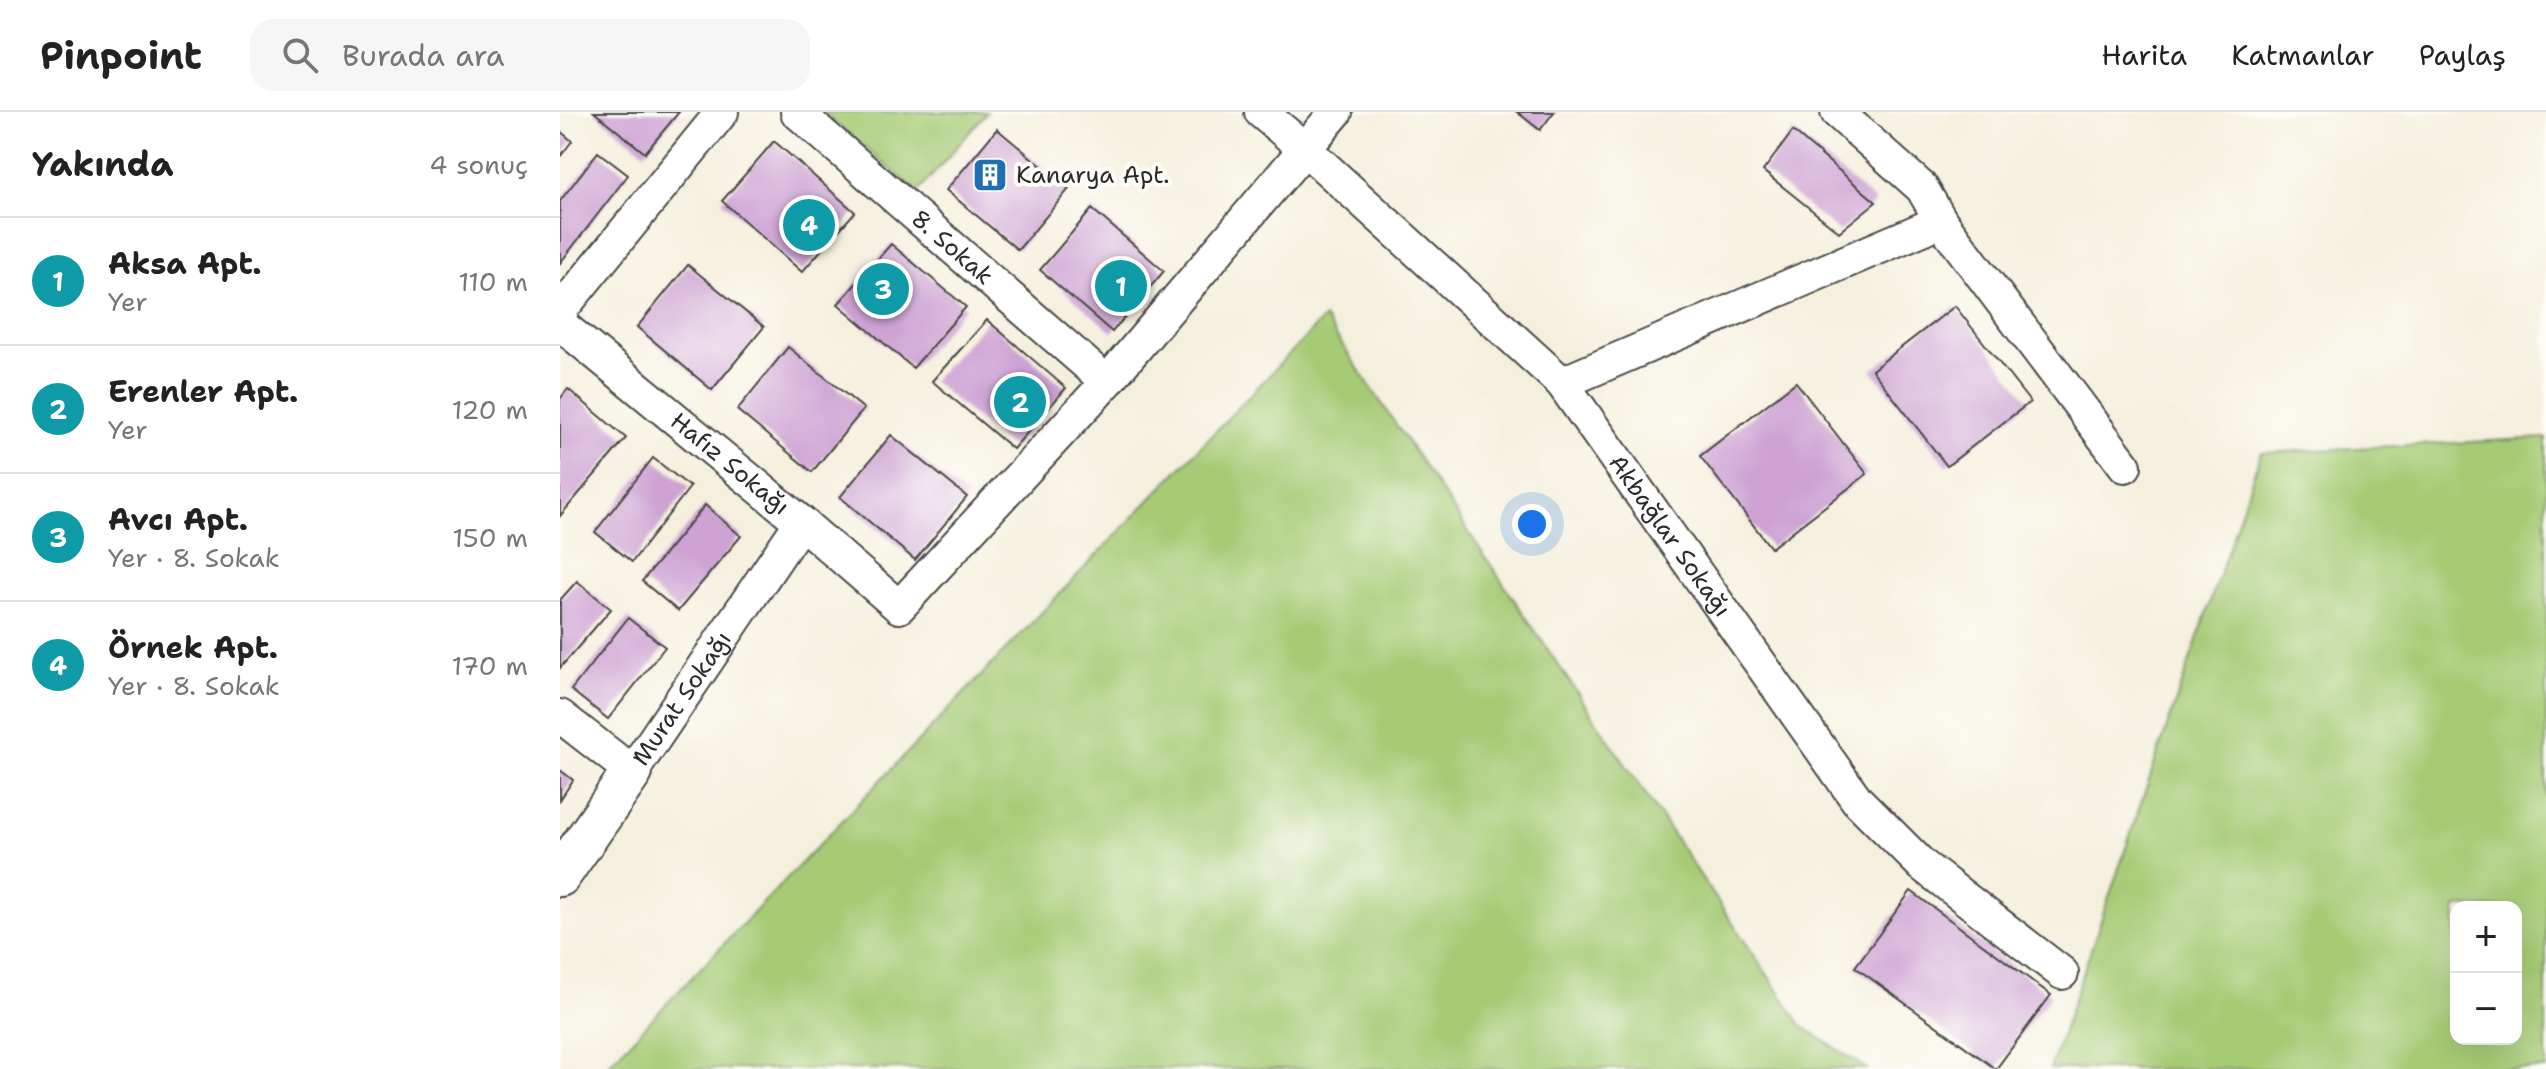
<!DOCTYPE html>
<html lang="tr">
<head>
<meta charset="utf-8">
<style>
  body { margin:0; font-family:"Shantell Sans",sans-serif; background:#f6f6f6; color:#222 }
  .controls { position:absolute; right:24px; bottom:24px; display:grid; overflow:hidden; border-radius:16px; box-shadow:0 8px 32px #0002 }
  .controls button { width:72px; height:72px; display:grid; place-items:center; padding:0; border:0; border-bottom:2px solid #e0e0e0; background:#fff; color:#222; font:40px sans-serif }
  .you { position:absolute; left:972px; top:412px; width:28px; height:28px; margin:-20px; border:6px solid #fff; border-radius:50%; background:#1a73e8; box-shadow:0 0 0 12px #1a73e833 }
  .badge { display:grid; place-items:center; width:52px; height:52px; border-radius:50%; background:#d93025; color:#fff; font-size:26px; font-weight:700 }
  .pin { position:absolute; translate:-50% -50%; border:4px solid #fff; box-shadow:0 2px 8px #0006 }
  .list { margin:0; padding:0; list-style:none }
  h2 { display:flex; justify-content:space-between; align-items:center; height:104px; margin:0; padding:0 32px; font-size:34px }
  h2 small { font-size:26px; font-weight:400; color:#767676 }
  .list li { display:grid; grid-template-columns:52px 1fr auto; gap:24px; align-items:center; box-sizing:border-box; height:128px; padding:0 32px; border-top:2px solid #e0e0e0 }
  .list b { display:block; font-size:30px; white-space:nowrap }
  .list p { margin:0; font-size:26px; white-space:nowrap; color:#767676 }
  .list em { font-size:26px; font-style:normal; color:#767676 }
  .icon { flex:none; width:44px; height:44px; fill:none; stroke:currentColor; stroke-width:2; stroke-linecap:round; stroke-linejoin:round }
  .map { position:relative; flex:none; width:1986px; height:957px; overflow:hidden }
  header { display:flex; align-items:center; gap:48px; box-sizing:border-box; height:112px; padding:0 40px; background:#fff; border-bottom:2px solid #e0e0e0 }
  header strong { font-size:38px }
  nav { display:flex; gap:44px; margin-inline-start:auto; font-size:28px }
  .search { width:560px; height:72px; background:#f6f6f6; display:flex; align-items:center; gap:20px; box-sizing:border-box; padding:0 28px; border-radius:24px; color:#767676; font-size:30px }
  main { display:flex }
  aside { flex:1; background:#fff }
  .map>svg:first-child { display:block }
  .green { fill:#a5cb75; stroke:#687b50; stroke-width:2; fill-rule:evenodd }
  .building { fill:#cea3d4 }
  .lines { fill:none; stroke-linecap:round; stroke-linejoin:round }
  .minor-casing { stroke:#494946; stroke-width:36 }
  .tertiary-casing { stroke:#494946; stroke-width:44 }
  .minor { stroke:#fff; stroke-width:32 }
  .tertiary { stroke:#fff; stroke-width:40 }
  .labels { text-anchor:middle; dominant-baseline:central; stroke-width:8; stroke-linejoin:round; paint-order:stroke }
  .poi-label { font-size:24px; fill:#2b2b2b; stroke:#fdfcf7; text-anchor:start }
  .street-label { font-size:24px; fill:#2b2b2b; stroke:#fdfcf7 }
</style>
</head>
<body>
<header>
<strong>Pinpoint</strong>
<div class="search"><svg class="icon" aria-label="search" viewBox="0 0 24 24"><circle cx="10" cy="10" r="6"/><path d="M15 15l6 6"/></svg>Burada ara</div>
<nav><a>Harita</a><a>Katmanlar</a><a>Paylaş</a></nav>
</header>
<main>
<aside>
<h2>Yakında<small>4 sonuç</small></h2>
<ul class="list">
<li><span class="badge" style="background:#0f9aa8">1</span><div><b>Aksa Apt.</b><p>Yer</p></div><em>110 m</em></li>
<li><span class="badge" style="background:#0f9aa8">2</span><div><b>Erenler Apt.</b><p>Yer</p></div><em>120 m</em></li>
<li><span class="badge" style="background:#0f9aa8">3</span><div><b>Avcı Apt.</b><p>Yer · 8. Sokak</p></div><em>150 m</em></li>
<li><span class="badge" style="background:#0f9aa8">4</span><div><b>Örnek Apt.</b><p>Yer · 8. Sokak</p></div><em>170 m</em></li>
</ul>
</aside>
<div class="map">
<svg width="1986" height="957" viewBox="0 0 1986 957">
  <rect width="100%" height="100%" fill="#fdfcf7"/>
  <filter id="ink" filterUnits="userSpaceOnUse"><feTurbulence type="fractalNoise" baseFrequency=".0125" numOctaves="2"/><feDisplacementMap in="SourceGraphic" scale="16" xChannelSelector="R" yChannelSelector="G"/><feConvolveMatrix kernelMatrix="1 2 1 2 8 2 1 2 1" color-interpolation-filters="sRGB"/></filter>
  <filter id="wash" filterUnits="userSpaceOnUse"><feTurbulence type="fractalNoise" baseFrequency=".006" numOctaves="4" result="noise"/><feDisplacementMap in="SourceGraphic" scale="32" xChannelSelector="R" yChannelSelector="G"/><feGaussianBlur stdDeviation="1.8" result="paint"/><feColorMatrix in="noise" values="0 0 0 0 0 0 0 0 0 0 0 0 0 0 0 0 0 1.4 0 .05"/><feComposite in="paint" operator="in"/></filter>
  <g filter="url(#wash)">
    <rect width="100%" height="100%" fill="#f5f0de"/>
    <path class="green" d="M263,0H427L358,80Z
      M764,206L1242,914L1307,957H44Z
      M1986,326V957H1490L1701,341ZM1896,795H1956V927H1896Z"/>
    <g id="blocks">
      <path class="building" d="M34,0H119L85,41Z
        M957,0H994L980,18Z
        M437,17L509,77L458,138L386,78Z
        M0,19L12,29L0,45Z
        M1233,19L1316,90L1279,120L1203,59Z
        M214,29L295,100L242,160L162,89Z
        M38,40L68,63L0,151V89Z
        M532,97L604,159L552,220L480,158Z
        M331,132L406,195L353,256L278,192Z
        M128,153L204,215L152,278L77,215Z
        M1395,194L1470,290L1387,354L1312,258Z
        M427,208L506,276L453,337L372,269Z
        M228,235L304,297L252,360L177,298Z
        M1236,270L1307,362L1211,436L1140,344Z
        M8,277L66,326L0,404V287Z
        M331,323L407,385L355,448L280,385Z
        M93,346L130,375L72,450L35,420Z
        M145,393L181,424L118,499L82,469Z
        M17,469L51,497L0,556V488Z
        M68,506L105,535L48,607L11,578Z
        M0,658L13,668L0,688Z
        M1351,779L1491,883L1436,957L1295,855Z"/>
    </g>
  </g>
  <g filter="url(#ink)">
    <use href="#blocks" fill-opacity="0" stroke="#494946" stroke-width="2"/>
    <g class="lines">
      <g class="minor-casing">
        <g id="minor">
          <path id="s1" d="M237,0L547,270"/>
          <path id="s2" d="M701,0L745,37L1002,271L1297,688L1362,753L1502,861"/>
          <path d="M1277,0L1362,76L1381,109"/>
          <path d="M0,199L162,0"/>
          <path id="s3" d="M0,212L241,410L339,495L547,270L776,0"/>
          <path d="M1002,271L1381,109L1565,354"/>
          <path id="s4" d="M0,604L72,660L241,410"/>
        </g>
      </g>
      <g class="tertiary-casing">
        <path id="tertiary" d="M0,764L72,660"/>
      </g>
      <use href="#minor" class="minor"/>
      <use href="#tertiary" class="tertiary"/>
    </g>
  </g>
  <defs>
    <g id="building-square" transform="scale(1.8)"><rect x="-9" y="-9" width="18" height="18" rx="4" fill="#1f6fb2" stroke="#fdfcf7"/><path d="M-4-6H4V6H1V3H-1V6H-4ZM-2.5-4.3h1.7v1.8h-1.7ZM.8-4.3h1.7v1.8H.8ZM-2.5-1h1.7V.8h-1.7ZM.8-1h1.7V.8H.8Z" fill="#fff"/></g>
  </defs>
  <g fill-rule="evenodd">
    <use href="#building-square" x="430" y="63"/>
  </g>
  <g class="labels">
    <g class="poi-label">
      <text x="456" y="63">Kanarya Apt.</text>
    </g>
    <g class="street-label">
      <text stroke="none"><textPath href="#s1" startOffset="206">8. Sokak</textPath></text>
      <text stroke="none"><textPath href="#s3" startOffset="220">Hafız Sokağı</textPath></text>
      <text stroke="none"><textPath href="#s2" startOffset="592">Akbağlar Sokağı</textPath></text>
      <text stroke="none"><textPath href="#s4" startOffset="180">Murat Sokağı</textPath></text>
    </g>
  </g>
</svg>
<div class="controls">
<button>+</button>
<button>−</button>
</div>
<div class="you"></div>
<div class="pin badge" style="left:561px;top:174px;background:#0f9aa8">1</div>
<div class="pin badge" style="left:460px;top:290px;background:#0f9aa8">2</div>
<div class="pin badge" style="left:323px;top:177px;background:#0f9aa8">3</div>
<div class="pin badge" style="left:249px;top:113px;background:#0f9aa8">4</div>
</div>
</main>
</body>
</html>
